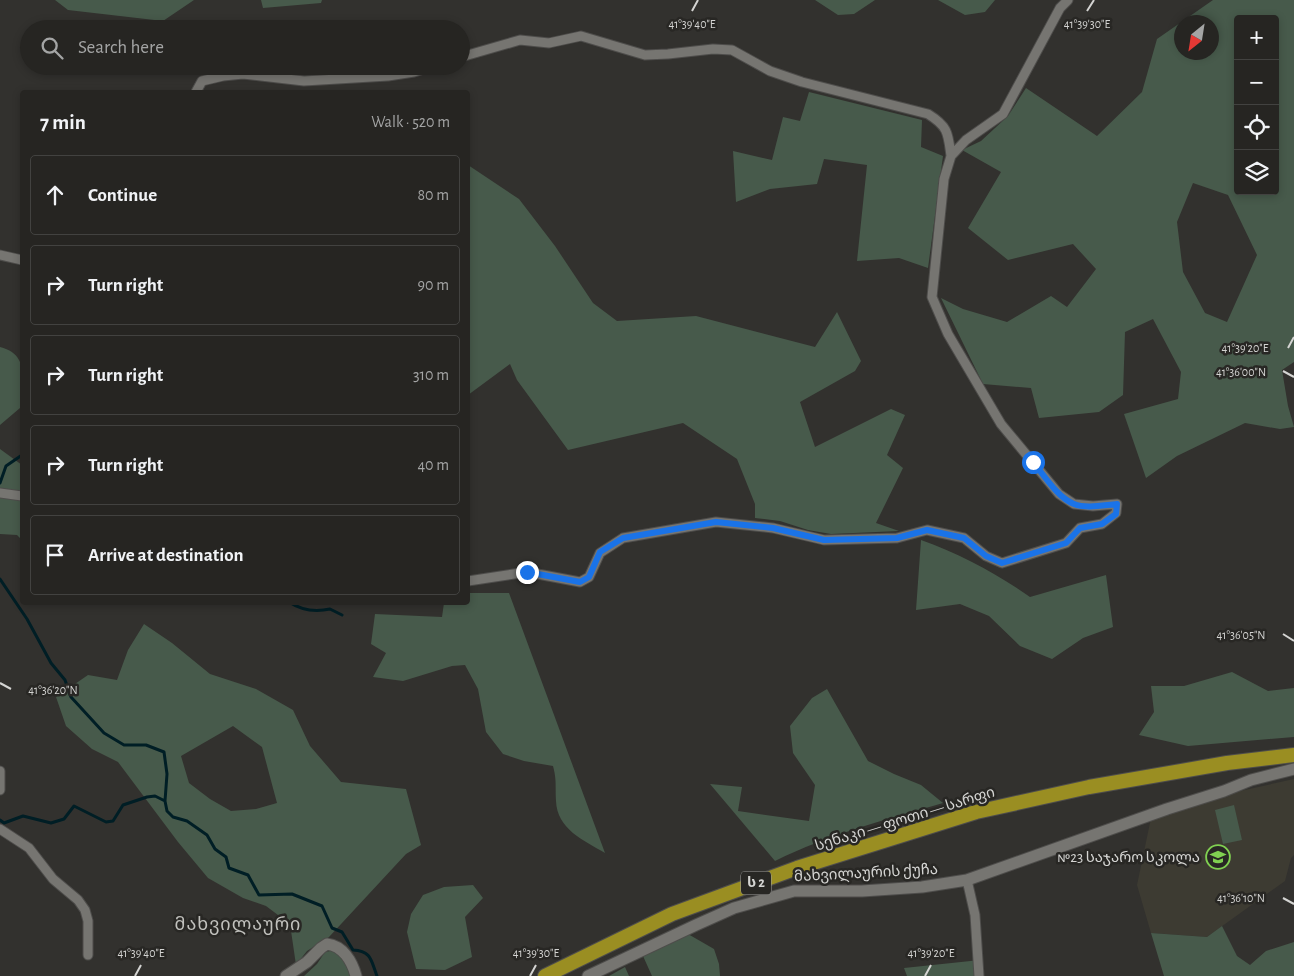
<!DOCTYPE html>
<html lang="en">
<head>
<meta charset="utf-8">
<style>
  body { margin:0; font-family:"Alegreya Sans","Noto Sans Georgian",sans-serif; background:#32312f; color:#f1f3f6 }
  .controls { position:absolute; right:15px; top:15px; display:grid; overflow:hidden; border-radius:5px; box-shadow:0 2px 8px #0003 }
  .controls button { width:45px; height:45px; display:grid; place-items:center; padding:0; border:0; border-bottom:1px solid #424240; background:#262522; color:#f1f3f6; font:25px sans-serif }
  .compass { position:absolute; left:1174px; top:15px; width:45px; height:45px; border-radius:50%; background:#262522; box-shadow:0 2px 8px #0003; rotate:210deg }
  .stop { position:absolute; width:15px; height:15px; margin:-11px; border:4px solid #1a73e8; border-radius:50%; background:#fff }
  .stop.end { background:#1a73e8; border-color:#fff; box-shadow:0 1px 5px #0008 }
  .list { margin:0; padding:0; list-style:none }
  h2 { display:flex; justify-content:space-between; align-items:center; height:65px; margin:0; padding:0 20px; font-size:21px }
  h2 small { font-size:16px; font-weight:400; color:#a4a5a5 }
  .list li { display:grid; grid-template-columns:32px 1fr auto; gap:15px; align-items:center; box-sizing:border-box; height:80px; margin:0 10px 10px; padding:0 10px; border:1px solid #424240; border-radius:5px }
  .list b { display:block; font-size:19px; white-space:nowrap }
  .list em { font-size:16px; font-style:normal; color:#a4a5a5 }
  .icon { flex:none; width:28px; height:28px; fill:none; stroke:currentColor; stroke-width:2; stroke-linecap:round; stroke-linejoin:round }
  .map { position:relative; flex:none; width:1294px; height:976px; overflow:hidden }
  .search { position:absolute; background:#262522; box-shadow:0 2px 8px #0003; left:20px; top:20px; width:450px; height:55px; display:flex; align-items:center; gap:12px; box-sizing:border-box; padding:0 18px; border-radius:28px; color:#a4a5a5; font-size:19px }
  .panel { position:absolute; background:#262522; box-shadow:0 2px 8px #0003; left:20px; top:90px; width:450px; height:515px; border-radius:5px }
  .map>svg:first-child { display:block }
  .built { fill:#3d3b32 }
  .green { fill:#475a4b; fill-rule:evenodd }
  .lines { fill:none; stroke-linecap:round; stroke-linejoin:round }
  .stream { stroke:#001e25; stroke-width:3 }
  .minor-casing { stroke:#4e4d4b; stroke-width:11 }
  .tertiary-casing { stroke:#4e4d4b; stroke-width:13 }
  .trunk-casing { stroke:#4e4d4b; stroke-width:16 }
  .minor { stroke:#767571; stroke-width:9 }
  .tertiary { stroke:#767571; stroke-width:11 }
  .trunk { stroke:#9a8e22; stroke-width:14 }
  .route { stroke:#1a73e8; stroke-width:6 }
  .ticks { fill:none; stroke:#d4d4d2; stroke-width:2 }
  .labels { text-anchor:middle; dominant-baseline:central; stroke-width:5; stroke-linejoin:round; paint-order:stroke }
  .shield { fill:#282724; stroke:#a0a09e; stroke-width:1 }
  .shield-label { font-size:14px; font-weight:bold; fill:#d4d4d2 }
  .street-label { font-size:15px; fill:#d4d4d2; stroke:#282724 }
  .poi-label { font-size:15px; fill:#d4d4d2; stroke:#282724; text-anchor:end }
  .quarter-label { font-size:18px; letter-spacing:1px; fill:#c1c1bd; stroke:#282724 }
  .ticks-label { font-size:12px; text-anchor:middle; fill:#d4d4d2; stroke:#282724; stroke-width:5; stroke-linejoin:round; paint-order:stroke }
</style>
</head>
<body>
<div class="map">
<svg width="1294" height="976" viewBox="0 0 1294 976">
  <rect width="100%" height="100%" fill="#32312e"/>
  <path class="built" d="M1294,779V855L1291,858L1285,881L1207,937L1151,933L1137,885L1151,818L1222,795Z"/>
  <path class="green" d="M55,0H194L163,21L68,10Z
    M261,0H322L321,3L263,8Z
    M815,0H875L854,14L838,15Z
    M938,0H995L985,12L965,15Z
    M1213,0H1294V362L1282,370L1288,406L1294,427L1280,429L1245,423L1177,456L1146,478L1124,414L1178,399L1181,372L1153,319L1125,332L1123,395L1099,412L1039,418L1031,388L983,384L941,298L963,309L1007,322L1051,296L1067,307L1096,269L1073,244L1008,260L968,228L1001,172L962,150L981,141L1008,116L1026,88L1097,136L1142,92L1157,39ZM1238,19H1275V191H1238ZM1182,22H1212V52H1182ZM1193,183L1228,195L1257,255L1227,322L1205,313L1183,272L1177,222Z
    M809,92L922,120L921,147L943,156L928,268L899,258L857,261L867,165L824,159L817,184L770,189L736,202L733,151L772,160L783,117L800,121Z
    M468,165L519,199L555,246L593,303L617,321L696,316L815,347L837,312L861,361L855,371L800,402L815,447L891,409L905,415L887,455L903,468L876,523L899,531L831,534L808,530L780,521L755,518V504L737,459L683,423L568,450L517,380L510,364L468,395Z
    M0,347C29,354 23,380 22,404L20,408L0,425Z
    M0,449L22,465V540L17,535L0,534Z
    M921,540C960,554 996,573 1030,597L1106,575L1113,627L1083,638L1052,659L1020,646L989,616L960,604L916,610Z
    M468,593H509L605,853C583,840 557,829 556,801C555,786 557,781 553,766L524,761L503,754L486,732L478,689L465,665L452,666L403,681L373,677L386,653L371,644L375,614L442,617L444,603L468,602Z
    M144,624L172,643L210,674L256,689L293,710L310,746L341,782L406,789L421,845L406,854L329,937L307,951L296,965L290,924L266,906L243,898L208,878L178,842L118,762L92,749L66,726L56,697L88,675L117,680L128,650ZM233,726L262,747L277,803L256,809L231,811L210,799L189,783L181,756Z
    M1232,672L1268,691L1294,688V737L1188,746L1139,735L1154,712L1151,686H1184Z
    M827,689L868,761L894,774L921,785L943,803C884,820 830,834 775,861L710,784L742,787L738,811L809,821L815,785L793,753L790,726L812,698Z
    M1234,805L1242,840L1223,844L1215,810Z
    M473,885L483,898L465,917L472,957L445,970L416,969L407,932L411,914L423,895L444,887Z
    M1222,926L1237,956L1250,965L1266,951L1294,942V976H1164L1151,933L1207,937Z
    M688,934L714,949L719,964L720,976H652L643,956Z
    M335,950L358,976H304L317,964L325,952Z
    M980,960V976H907L904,968Z
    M625,967L629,976H609Z"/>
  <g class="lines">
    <path class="stream" d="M0,483L6,466L22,455
      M0,579L27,619L51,663L65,680L71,697L104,733L124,745H146L164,752L167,774L165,801L167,811L173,817L187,821L207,835L215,849L226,857L229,868L248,875L259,895L292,894L322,906L332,928L342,932L353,950C372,951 371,961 377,976
      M289,602C301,610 316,612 330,609L342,615
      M0,820L4,823L23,816L51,823L64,819L74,806L106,822L113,821L123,805L147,797L155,796L165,801"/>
    <g class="minor-casing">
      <path id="minor" d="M461,57L520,40L549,43L581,36L645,55L668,54L713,49L732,50L770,71L802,82L928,114C949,127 948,134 951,156
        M196,92L202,81L223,76L243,74L304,81L388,76L414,72L433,66
        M0,255L22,260
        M0,493L22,496
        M468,581L527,572L580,582L589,577L600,553L623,538L716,522L773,528L824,540L897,538L927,530L964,538L986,556L1002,563L1066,543L1080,528L1102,524L1116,513L1117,504L1093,506L1074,504L1059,494L1001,424L948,334L932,297L944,179L951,156L966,140L1003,114L1060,8L1068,0
        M0,771V790
        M0,829L29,848L53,879L78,900L85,910L88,921V955
        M967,880L975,915L979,976"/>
    </g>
    <g class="tertiary-casing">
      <path id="tertiary" d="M286,976L307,962L321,948L327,944C343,946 352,961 356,976
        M588,976L696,925L734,908L794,891H862L922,887L967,880L1167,809L1224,791L1251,780L1294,769"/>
    </g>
    <g class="trunk-casing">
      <path id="trunk" d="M545,976L672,914L797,868L976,812L1089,787L1227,763L1294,755"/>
    </g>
    <use href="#minor" class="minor"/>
    <use href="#tertiary" class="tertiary"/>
    <use href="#trunk" class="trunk"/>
  </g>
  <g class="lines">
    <path class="route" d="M527,572L580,582L589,577L600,552L623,538L716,522L773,528L824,540L897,538L927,530L964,538L986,556L1002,563L1066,543L1080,528L1102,524L1116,514L1117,504C1104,505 1086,509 1074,504C1057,497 1044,475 1033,462"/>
  </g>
  <path class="ticks" d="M692,11L698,0M1087,11L1094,0M1288,348L1294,337M1283,371L1294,377M1283,634L1294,641M0,683L11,689M1283,898L1294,904M135,976L141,965M530,976L536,965M925,976L931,965"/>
  <defs>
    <g id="school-ring" transform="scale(1.25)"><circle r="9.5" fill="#282724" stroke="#80d051" stroke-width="1.5"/><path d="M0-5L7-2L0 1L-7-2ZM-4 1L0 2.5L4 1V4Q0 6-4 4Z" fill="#80d051"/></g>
  </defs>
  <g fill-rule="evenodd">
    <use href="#school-ring" x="1218" y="857"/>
  </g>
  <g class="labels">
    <rect class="shield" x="741" y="871.5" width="30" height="23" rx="4"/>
    <g class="shield-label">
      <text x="756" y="883">ს 2</text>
    </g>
    <g class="street-label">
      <text transform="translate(905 819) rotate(-17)">სენაკი — ფოთი — სარფი</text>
      <text transform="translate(866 873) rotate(-3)">მახვილაურის ქუჩა</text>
    </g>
    <g class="poi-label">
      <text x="1200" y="857">№23 საჯარო სკოლა</text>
    </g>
    <g class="quarter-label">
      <text x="238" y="925">მახვილაური</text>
    </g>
  </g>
  <g class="ticks-label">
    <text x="692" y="28">41°39'40"E</text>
    <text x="1087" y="28">41°39'30"E</text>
    <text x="1245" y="352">41°39'20"E</text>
    <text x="1241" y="376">41°36'00"N</text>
    <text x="1241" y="639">41°36'05"N</text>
    <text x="53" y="694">41°36'20"N</text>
    <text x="1241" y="902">41°36'10"N</text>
    <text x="141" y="957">41°39'40"E</text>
    <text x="536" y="957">41°39'30"E</text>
    <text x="931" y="957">41°39'20"E</text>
  </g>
</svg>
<div class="controls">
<button>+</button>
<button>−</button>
<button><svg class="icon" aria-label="locate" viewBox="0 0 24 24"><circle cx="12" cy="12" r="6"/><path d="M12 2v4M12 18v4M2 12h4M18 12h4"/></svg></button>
<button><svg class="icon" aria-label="layers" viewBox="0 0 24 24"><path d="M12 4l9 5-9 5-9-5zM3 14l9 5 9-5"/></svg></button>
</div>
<svg class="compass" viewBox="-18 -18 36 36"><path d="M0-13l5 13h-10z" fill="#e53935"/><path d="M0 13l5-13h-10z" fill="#a4a5a5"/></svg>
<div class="stop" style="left:1033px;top:462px"></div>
<div class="stop end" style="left:527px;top:572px"></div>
<div class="search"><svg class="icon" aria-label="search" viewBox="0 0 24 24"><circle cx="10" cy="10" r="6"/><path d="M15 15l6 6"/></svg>Search here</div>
<section class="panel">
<h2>7 min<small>Walk · 520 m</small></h2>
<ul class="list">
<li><svg class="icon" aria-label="ahead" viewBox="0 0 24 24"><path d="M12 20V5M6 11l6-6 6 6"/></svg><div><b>Continue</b></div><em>80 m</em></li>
<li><svg class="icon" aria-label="right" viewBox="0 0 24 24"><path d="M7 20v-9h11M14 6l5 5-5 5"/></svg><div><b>Turn right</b></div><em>90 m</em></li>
<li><svg class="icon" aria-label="right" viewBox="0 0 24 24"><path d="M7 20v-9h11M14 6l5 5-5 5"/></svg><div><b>Turn right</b></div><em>310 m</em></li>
<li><svg class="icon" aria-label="right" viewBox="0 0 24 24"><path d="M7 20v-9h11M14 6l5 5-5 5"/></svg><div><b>Turn right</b></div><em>40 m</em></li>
<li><svg class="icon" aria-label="arrive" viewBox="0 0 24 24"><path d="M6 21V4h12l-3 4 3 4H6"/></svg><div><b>Arrive at destination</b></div></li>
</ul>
</section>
</div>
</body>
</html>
